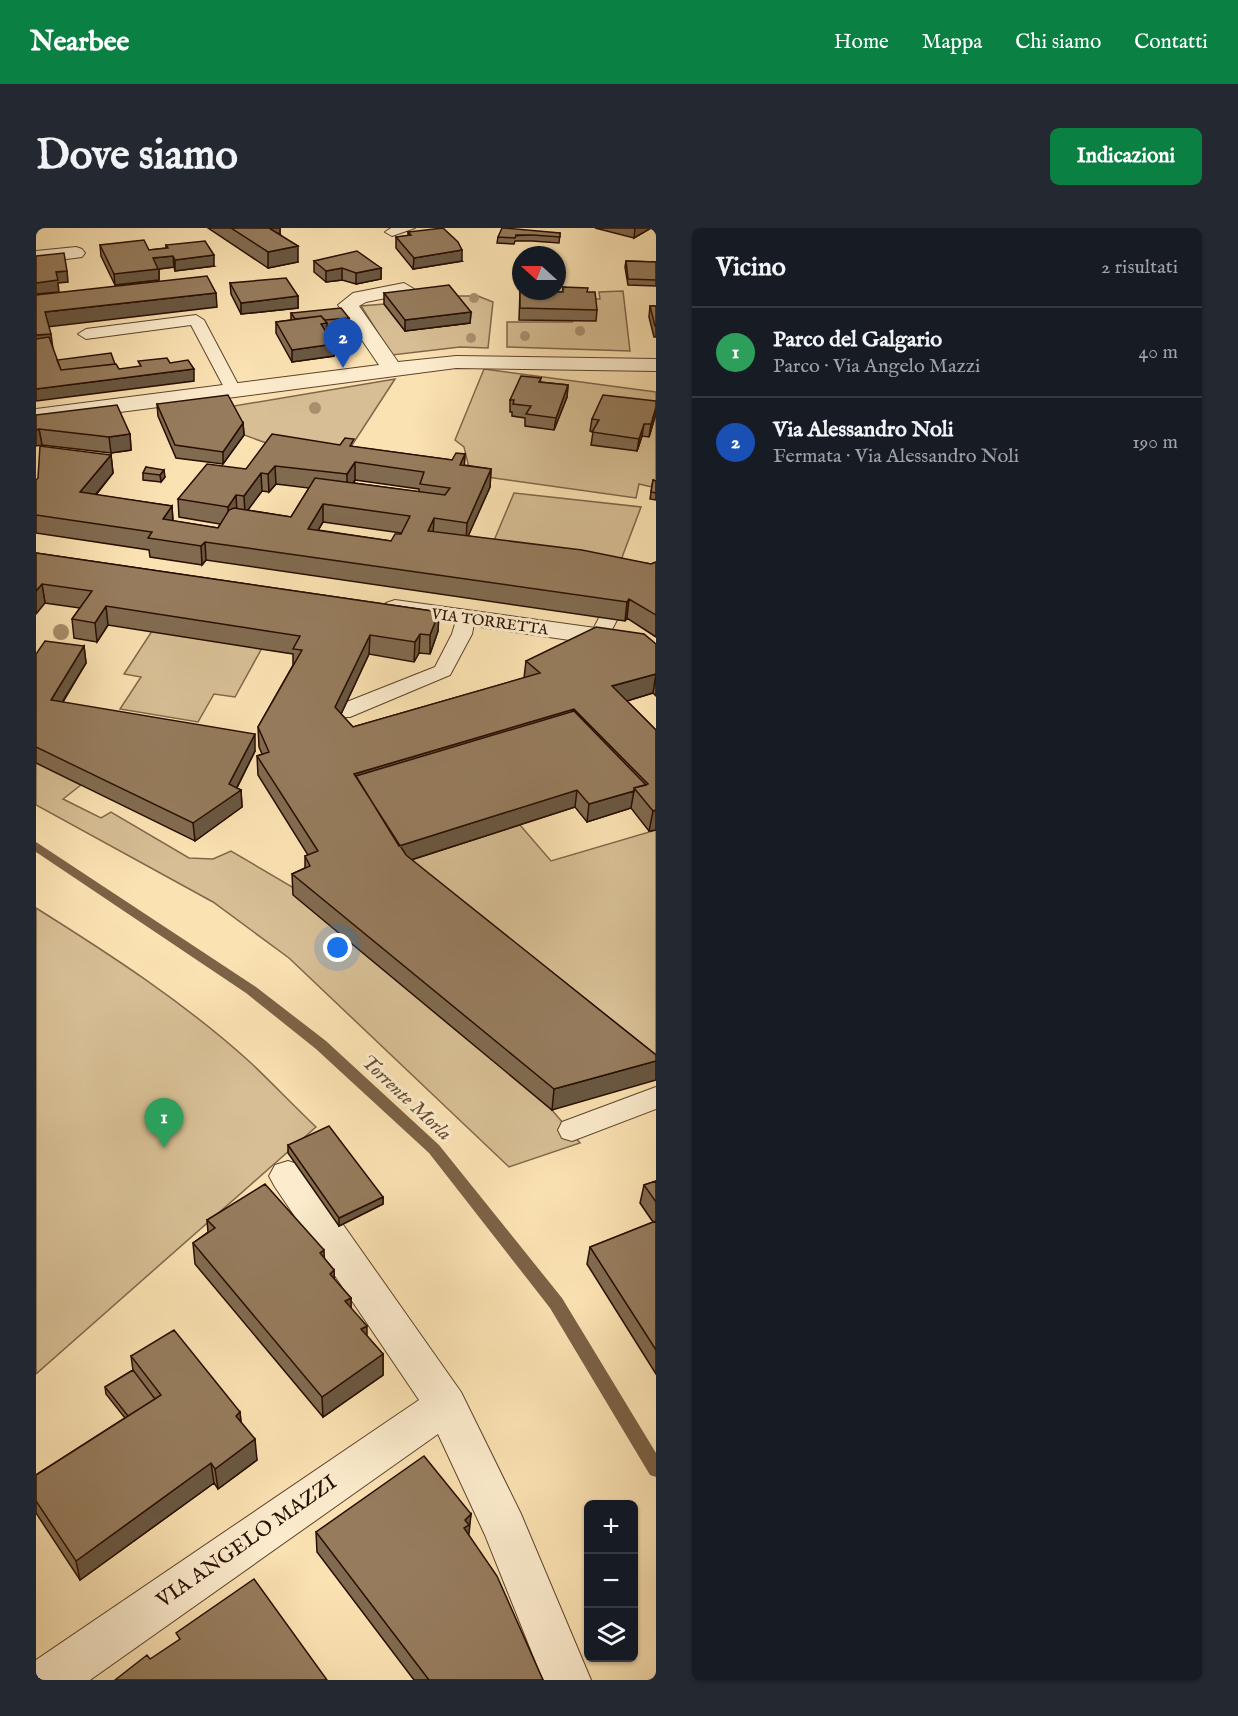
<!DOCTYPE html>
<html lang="it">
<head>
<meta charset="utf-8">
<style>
  body { margin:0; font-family:"IM FELL English",serif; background:#242831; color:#f1f3f6 }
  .controls { position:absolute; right:18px; bottom:18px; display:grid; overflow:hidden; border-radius:9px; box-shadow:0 2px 4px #0004 }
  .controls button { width:54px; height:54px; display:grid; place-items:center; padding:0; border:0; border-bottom:2px solid #363941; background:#171b24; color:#f1f3f6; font:30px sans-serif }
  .compass { position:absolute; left:476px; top:18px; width:54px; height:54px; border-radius:50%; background:#171b24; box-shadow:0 2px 4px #0004; rotate:291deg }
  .you { position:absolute; left:302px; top:720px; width:21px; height:21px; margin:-15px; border:4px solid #fff; border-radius:50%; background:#1a73e8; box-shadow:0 0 0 9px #1a73e833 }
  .badge { display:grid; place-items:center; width:39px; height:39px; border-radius:50%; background:#0b8043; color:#fff; font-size:20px; font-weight:700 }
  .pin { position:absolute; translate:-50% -50px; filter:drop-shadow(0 2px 3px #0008) }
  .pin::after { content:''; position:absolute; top:32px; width:21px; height:18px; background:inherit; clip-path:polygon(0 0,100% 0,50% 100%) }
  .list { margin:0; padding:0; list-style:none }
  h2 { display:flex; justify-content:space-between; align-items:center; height:78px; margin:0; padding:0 24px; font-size:26px }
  h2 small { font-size:20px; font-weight:400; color:#9ea1a6 }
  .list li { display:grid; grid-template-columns:39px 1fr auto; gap:18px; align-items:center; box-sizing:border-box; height:90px; padding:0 24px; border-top:2px solid #363941 }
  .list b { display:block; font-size:22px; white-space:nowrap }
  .list p { margin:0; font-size:20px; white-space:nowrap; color:#9ea1a6 }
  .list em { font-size:20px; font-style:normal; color:#9ea1a6 }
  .icon { flex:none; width:33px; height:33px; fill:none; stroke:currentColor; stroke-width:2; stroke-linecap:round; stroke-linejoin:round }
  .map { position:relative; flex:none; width:620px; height:1452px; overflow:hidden; border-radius:9px }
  header { display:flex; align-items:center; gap:36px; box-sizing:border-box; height:84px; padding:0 30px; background:#0b8043; color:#fff }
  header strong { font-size:28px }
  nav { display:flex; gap:33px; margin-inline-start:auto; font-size:21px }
  .intro { display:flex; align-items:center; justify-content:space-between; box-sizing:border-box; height:144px; padding:0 36px }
  h1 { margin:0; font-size:42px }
  .button { padding:15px 27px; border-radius:9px; background:#0b8043; color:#fff; font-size:21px; font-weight:700 }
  main { display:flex; gap:36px; padding:0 36px }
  aside { flex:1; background:#171b24; border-radius:9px; box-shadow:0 2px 4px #0004 }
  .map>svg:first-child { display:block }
  .green { fill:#d7be94; stroke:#80664a; stroke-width:1.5; fill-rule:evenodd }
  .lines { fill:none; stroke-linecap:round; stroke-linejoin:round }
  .stream { fill:#7c6246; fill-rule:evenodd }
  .lane-casing { stroke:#5e432c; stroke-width:2 }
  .street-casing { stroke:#5e432c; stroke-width:2 }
  .lane { fill:#fceccd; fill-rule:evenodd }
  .street { fill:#fceccd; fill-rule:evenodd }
  .tree { fill:#a9906d }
  .wall { fill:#816b50; stroke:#290e00; stroke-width:1.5; fill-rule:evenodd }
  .shaded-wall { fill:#695741; stroke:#290e00; stroke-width:1.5 }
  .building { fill:#967c5d; stroke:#290e00; stroke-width:1.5; fill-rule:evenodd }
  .labels { text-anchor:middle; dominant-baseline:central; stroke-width:6; stroke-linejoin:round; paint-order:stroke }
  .far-street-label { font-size:15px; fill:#290e00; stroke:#fceccd }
  .water-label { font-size:20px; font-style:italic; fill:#684d35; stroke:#fceccd }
  .near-street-label { font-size:21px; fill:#290e00; stroke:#fceccd }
</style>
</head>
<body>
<header>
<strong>Nearbee</strong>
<nav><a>Home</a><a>Mappa</a><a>Chi siamo</a><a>Contatti</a></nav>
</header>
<div class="intro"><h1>Dove siamo</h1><a class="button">Indicazioni</a></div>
<main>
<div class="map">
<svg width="620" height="1452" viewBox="0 0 620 1452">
  <rect width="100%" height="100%" fill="#fbe2b2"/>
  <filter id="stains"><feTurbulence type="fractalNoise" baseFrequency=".00333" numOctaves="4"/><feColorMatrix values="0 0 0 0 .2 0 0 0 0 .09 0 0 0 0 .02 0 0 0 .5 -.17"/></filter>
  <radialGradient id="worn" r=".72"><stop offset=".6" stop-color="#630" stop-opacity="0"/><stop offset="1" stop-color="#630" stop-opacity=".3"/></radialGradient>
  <path class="green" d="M587,63L594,123L471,119V94H536L559,71H564L563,64Z
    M413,68H442L457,74L452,120L424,119L356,127L325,78L348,76L369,103L433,95Z
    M448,141L620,164V260L603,256L600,270L443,248L434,244L428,219L419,212ZM619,186L613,208H606L601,223L562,204Z
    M359,151L309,228L233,216L208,207L192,179Z
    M478,265L605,279L582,340L454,322Z
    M116,403L226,420L199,469L178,466L162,494L84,481L105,449L88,446Z
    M0,535L45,557L27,571L65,590L75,584L153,630L177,631L195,623L258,660L516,882L544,915L473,939L253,730L177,674L0,577Z
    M484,597L515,633L620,602V851L362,636Z
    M0,680C75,727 149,775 215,835C237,856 258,878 280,899L0,1146Z"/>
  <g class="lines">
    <path class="stream" d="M0,614L220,759L290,813L403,917L526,1070L620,1225V1249L614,1247L514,1080L393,925L280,821L210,765L0,624Z"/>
    <g class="lane-casing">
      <path id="lane" d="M355,0H379L356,8L349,4Z
        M160,87L168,92L205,162L203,165H191L155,97L50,111L42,106L50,101Z
        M429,384L436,386L439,390L436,406L414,447L314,489H298L295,484L298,479L399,439L416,406L422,386Z
        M572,384L579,386L582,390L570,413H556L553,409L565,386Z
        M620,859V881L536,913L526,910L522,902L526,894Z"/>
    </g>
    <g class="street-casing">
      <path id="street" d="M40,19L46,21L49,25L46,29L0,35V23Z
        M368,55L378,61L375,65L330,74L323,78L362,134L420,128L620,131V143L420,140L0,195V181L343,137L302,77L317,65Z
        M359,372L595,405L620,417V436L611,434L588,420L350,385L346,380L350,375Z
        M252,933L265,937L425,1164L485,1286L555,1452H507L449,1307L402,1206L54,1452H0V1432L383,1172L239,959L233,948L239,937Z"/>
    </g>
    <use href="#lane" class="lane"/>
    <use href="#street" class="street"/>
  </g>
  <g class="tree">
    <circle cx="438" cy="70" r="5"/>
    <circle cx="544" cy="103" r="5"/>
    <circle cx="489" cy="108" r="5"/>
    <circle cx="435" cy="110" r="5"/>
    <circle cx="279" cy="180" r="6"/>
    <circle cx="25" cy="404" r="8"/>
  </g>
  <path class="wall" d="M172,0H244V6L262,34L232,40Z
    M559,0H615L598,10Z
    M372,4L426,33L377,41L360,20V9L372,8Z
    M524,5L523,15L496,13H479L478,16L461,15L462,9Z
    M64,17L113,22L130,20V17L178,38L139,43L138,39L123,41V52L79,57L65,28Z
    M278,33L345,40V51L320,56L306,52L290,54L278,44Z
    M590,33L620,34V58L592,57L589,39Z
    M194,55L262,68V80L205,86L195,66Z
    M527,59L551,64L561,82L560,93L483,92L484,63L527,64Z
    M348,65L435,84L434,95L369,103L348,76Z
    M614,78H620V109H618L613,89Z
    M255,85L313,90V97L291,99V105L298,116V128L256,134L240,105V94L255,92Z
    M505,150L504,154L532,157L531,169L518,202L489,198V190L476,188V184H474V172Z
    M121,176L207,195L208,207L187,236L140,230L122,188Z
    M620,186L613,209L606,208L601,223L555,217L557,204L554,203L556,191Z
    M0,187L94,206L95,222L75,225L6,217Z
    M304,217L416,232L429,226L428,237L455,241L454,259L432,308L615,336L620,334V409L591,390L589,393L170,332L166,337L114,329L113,322L0,305V252L75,227L77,245L60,267L136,278L137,293L182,300L184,296L143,289L142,271L210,241ZM319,252L383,261V264L318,255ZM240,256L273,260L255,289L211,282L226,263L233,264ZM287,294L365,305L355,313L282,302Z
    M110,239L129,249L125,254L107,252V245Z
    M617,252L620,253V272L614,271Z
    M0,325L403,384L402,403L394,426L383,425L378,434L333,426L305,486L317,499L488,450L490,433L620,416V468L617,465L591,473L620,502V602L613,603L595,580L551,594L539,579L375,632L620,827L516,882L257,667L256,646L269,640V628L272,627L222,547L221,528L226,526L223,519L222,499L257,437V426L72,397L61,414L38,410L36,391L44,380L9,375Z
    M48,418L50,435L27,474L219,523L201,560L205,562L206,579L159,613L0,535V426Z
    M252,917L347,969V976L303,998L252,925Z
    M620,953V1146L551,1036L554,1019L617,994L604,975L608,957Z
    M171,992L288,1030L298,1042V1051L315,1070V1080L331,1108L347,1126V1147L287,1189L159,1036L157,1015L172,1004Z
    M95,1128L204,1184L205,1194L221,1232L182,1261L178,1255L44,1352L0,1285V1247L89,1190L70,1166L69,1159L97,1142Z
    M435,1286L432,1306L507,1452H378L281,1324L280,1304Z"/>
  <path class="shaded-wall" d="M225,0H244V6Z
    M599,0H615L598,10Z
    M262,18V34L232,40V24Z
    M426,22V33L377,41L378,30Z
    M178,27V38L139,43V32Z
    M137,28L138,39L123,41V52L79,57L78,46L117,30Z
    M306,40V52L290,54V43Z
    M345,40V51L320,56V45Z
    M31,43L32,54L22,55L23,64L0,66V55L20,44Z
    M180,65L181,79L11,99L9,84Z
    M262,68V80L205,86V75Z
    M435,84L434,95L369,103V92Z
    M291,95V107L262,96Z
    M15,106L17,121L0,123V107Z
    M298,116V128L256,134V122Z
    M158,141V153L0,173V161Z
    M532,157L531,169L518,202L520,190Z
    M620,179V185L613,209L615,196Z
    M207,195L208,207L187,236V224Z
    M608,196L606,208L601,223L603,211Z
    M3,201L6,217L0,218V202Z
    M94,206L95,222L75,225L73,209Z
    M429,226L428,244L424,237Z
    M75,227L77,245L46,283L44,264Z
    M319,234V252L311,264V246Z
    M239,238L240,256L233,264L232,246Z
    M455,241L454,259L430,313L431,295Z
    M128,242L129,249L125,254L124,247Z
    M225,245L226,263L209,286L208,268Z
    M200,267L201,285L193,297L192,279Z
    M287,276V294L272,319V301Z
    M136,278L137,296L127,291Z
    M398,290L397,308L392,303Z
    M169,314L170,332L166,337L165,318Z
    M6,356L9,375L0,386V363Z
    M593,371L591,390L589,393L591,374Z
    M70,378L72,397L61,414L59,395Z
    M403,384L402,403L394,426V407Z
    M384,406L383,425L378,434L379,414Z
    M334,407L333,426L299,499V479Z
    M48,418L50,435L17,489L15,472Z
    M620,446L617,465L574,478L576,458Z
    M538,481L536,500L328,563L318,546Z
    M219,506V523L197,567L205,562L206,579L159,613L157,595L193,556Z
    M541,562L539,579L362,636V618Z
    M598,563L595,580L551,594L553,576Z
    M620,582V602L613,603L617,583Z
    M620,833V852L516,882L518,861Z
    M347,969V976L303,998V990Z
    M288,1022L289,1044L284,1025Z
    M298,1042L299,1064L294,1046Z
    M315,1070V1091L309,1073Z
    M331,1098V1119L325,1101Z
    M347,1126V1147L287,1189L286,1169Z
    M204,1184L206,1205L200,1188Z
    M219,1211L221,1232L182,1261L179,1241Z
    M175,1235L178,1255L44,1352L40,1333Z
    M435,1286L433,1306L432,1307L426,1320L429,1292Z"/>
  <path class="building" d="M195,0H233L262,18L232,24Z
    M407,0L422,14L426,22L378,30L360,9L375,7L372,4Z
    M466,0H468L524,5V9L497,7H480L479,10L462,9Z
    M108,12L113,22L132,20L130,17L169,13L178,27L139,32L137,28L117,30L122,41L78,46L64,17Z
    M321,23L345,40L320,45L306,40L290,43L278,33Z
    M28,25L31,43L20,44L22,52L0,55V28Z
    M590,33L620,34V52L592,51Z
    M171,48L180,65L9,84L15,106L0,107V67Z
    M250,50L262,68L205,75L194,55Z
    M413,57L435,84L369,92L348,65Z
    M527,59L552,60L551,64H559L561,82L484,80V63L527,64Z
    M614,78H620V98H619Z
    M305,80L313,90L289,92L285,88L259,91L255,85Z
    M285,88L291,95L285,96L298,116L256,122L240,94Z
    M13,109L25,142L80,136L83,141L105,138L102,133L131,130L134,135L152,132L158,141L0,161V111Z
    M75,125L79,136L25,142L21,132Z
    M485,148L505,150L503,154L532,157L520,190L490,186L495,178L477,176L478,172H474Z
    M192,167L207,195L187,224L139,217L121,176Z
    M567,167L620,173V179L615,196H608L603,211L556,204L563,192L556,191Z
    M81,177L94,206L73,209L3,201L0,202V187Z
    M236,206L304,217L309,210L318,211L314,218L416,232L420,225L429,226L424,237L455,241L431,295L398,290L392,303L546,322L615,336L620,334V387L593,371L591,374L169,314L165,318L112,310L116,304L0,287V252L2,250L4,218L75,227L44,264L136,278L127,291L182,300L193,282L198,280L255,289L279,250L409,267L414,260L384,256L388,244L319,234L311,246L239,238L232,246L225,245L208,268L200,267L192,279L142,271L171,236L210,241ZM287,276L374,288L365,306H359L355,313L272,301Z
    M110,239L128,242L124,247L107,245Z
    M617,252L620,253V265L615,264Z
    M0,325L403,384L394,407L384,406L379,414L334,407L299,479L317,499L504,445L490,433L560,399L608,406L620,416V446L576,458L620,502V582L617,583L598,560L612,556L538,481L318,546L370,627L620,827V833L518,861L256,646L274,638L269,628L282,623L221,528L233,524L222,499L266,422L257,421L264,408L70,378L59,395L36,391L56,363L6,356L0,363Z
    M9,413L48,418L15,472L219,506L193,556L205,562L157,595L0,519V426Z
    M538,483L610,557L598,560V563L553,576L541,562L363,618L320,548Z
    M293,898L347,969L303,990L252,917Z
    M620,953V974L608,957Z
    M229,956L288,1022L284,1025L298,1042L294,1046L315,1070L309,1073L331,1098L325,1101L347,1126L286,1169L157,1015L179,1000L171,992Z
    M620,993V1122L554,1019Z
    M138,1102L204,1184L200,1188L219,1211L179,1241L175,1235L40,1333L0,1273V1247L125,1167L95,1128Z
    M97,1142L119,1171L92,1188L69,1159Z
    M388,1228L435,1286L429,1292L433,1297L428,1300L461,1348L507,1452H393L280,1304Z
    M218,1351L291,1452H79L111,1427L114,1431L144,1411L140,1405Z"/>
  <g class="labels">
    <g class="far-street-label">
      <text transform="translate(454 394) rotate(8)">VIA TORRETTA</text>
    </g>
    <g class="water-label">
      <text transform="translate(370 870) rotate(43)">Torrente Morla</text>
    </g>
    <g class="near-street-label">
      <text transform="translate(211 1314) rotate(-35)">VIA ANGELO MAZZI</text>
    </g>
  </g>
  <rect width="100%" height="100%" filter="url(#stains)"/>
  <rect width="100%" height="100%" fill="url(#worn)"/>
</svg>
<div class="controls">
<button>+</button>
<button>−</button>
<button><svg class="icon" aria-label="layers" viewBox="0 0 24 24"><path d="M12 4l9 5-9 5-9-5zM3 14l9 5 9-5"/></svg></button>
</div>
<svg class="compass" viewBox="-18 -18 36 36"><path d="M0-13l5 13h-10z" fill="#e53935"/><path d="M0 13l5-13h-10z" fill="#9ea1a6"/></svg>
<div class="you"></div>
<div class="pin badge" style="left:128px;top:920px;background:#2e9e5b">1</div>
<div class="pin badge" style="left:307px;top:140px;background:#1a4fb4">2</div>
</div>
<aside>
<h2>Vicino<small>2 risultati</small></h2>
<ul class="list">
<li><span class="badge" style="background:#2e9e5b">1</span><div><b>Parco del Galgario</b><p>Parco · Via Angelo Mazzi</p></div><em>40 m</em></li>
<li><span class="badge" style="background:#1a4fb4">2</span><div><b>Via Alessandro Noli</b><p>Fermata · Via Alessandro Noli</p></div><em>190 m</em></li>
</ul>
</aside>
</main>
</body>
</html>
